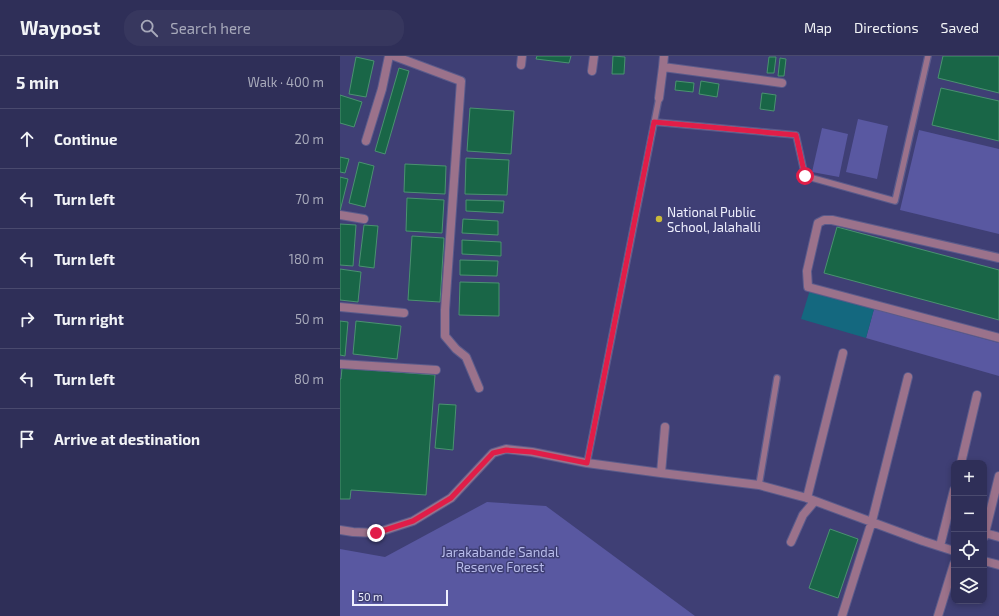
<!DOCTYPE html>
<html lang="en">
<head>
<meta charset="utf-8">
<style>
  body { margin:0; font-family:"Exo 2",sans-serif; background:#37375e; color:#f1f3f6 }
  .controls { position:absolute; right:12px; bottom:12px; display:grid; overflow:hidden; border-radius:8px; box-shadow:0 2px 6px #0003 }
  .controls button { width:36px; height:36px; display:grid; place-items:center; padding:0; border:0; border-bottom:1px solid #4a4a6e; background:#2f2f58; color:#f1f3f6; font:20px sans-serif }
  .scale { position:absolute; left:12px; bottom:10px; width:96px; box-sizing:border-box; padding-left:4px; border:2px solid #eeeffd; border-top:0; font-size:11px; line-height:14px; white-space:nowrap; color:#eeeffd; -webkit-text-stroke:3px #3f3f75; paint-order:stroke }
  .stop { position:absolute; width:12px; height:12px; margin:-9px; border:3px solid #e11d48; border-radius:50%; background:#fff }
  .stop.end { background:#e11d48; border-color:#fff; box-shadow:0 1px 4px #0008 }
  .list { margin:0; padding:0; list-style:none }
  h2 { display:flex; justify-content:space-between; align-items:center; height:52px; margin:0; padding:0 16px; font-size:17px }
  h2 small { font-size:13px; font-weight:400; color:#a7a9ba }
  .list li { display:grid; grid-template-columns:26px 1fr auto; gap:12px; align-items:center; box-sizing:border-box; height:60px; padding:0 16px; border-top:1px solid #4a4a6e }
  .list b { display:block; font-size:15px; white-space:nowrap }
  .list em { font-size:13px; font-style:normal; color:#a7a9ba }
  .icon { flex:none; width:22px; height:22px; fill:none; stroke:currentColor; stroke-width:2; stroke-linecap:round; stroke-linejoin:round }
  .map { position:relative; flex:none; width:659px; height:560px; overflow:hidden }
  header { display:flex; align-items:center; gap:24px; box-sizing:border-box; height:56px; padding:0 20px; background:#2f2f58; border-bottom:1px solid #4a4a6e }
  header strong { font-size:19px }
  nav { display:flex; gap:22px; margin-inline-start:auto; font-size:14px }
  .search { width:280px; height:36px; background:#37375e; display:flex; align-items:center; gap:10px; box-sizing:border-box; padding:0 14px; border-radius:16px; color:#a7a9ba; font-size:15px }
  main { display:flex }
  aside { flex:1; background:#2f2f58 }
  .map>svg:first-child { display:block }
  .green { fill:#5958a1 }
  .water { fill:#14687f }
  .building { fill:#196647; stroke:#4a9270 }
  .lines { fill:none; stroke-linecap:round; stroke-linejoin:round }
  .lane-casing { stroke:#5b5b8b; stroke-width:8 }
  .street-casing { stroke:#5b5b8b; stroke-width:10 }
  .lane { stroke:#9b728b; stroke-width:5.5 }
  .street { stroke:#9b728b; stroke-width:8 }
  .route { stroke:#e11d48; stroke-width:5 }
  .poi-dot { fill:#caba39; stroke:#3f3f75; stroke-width:1.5 }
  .labels { text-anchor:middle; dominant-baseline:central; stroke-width:3; stroke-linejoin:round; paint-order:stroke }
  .poi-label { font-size:13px; fill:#eeeffd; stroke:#3f3f75; text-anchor:start }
  .park-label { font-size:13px; fill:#b9bdec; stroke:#3f3f75 }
</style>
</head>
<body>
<header>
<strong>Waypost</strong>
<div class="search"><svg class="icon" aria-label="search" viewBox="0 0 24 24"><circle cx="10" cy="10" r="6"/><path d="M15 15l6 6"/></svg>Search here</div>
<nav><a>Map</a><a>Directions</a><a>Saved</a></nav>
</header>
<main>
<aside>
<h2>5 min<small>Walk · 400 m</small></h2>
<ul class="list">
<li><svg class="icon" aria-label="ahead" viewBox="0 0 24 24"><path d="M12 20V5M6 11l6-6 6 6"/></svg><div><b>Continue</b></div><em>20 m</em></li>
<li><svg class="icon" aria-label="left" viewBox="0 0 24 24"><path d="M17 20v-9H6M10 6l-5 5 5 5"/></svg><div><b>Turn left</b></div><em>70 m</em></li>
<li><svg class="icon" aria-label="left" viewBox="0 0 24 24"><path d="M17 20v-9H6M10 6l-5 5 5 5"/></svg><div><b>Turn left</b></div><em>180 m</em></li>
<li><svg class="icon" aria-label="right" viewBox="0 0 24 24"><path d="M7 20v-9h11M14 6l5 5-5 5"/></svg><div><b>Turn right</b></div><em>50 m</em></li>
<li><svg class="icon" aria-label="left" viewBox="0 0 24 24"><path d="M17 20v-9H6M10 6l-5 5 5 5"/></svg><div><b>Turn left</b></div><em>80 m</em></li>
<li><svg class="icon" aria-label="arrive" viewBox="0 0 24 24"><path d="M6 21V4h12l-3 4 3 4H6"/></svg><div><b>Arrive at destination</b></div></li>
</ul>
</aside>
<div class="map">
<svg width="659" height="560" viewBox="0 0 659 560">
  <rect width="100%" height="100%" fill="#3f3f75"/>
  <path class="green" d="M518,63L548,70L537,123L506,116Z
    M482,72L508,78L499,121L472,116Z
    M579,74L659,93V178L560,154Z
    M534,253L659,287V320L526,282Z
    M147,446L206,450L355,560H0V493L45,501Z"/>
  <path class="water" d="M470,234L534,253L526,282L461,263Z"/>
  <path class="building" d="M197,0H231L229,7L196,3Z
    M273,0L285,1L284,18H272Z
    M603,0H659V37L598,22Z
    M16,1L34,5L26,41L9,38Z
    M429,1H436L434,17H427Z
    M440,2L446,3L444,20H438Z
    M59,12L69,15L45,98L35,95Z
    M336,25L354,27L353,36L335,34Z
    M361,25L379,28L377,41L359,38Z
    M601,32L659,45V85L592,69Z
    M422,37L436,39L434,55L420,53Z
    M0,39L22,46L14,71L0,67Z
    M130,52L174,55L171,98L127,95Z
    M0,101L9,103L5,117L0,116Z
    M126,102L169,104L167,139L125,138Z
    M19,106L34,110L25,151L9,147Z
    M65,108L106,110L105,138L64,136Z
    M0,121L8,123L0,155Z
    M67,142L104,144L102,177L66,175Z
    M126,144L164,145L163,157L126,155Z
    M123,163L158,165V179L122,177Z
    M0,168L16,169L13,210L0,209Z
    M24,169L38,170L34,212L19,210Z
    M497,171L659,214V264L484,217Z
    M72,180L104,182L100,246L68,244Z
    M122,184L161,186V200L122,198Z
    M120,204L158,205L157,220L120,219Z
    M0,213L21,216L18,246L0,244Z
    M120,226L159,227V260L119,259Z
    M0,265L8,266L5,300L0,299Z
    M16,265L61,270L57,303L13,298Z
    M2,312L95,319L86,439L11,434L10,443H0V323H1Z
    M99,348L116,349L113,394L95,392Z
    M490,473L518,483L498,542L469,532Z"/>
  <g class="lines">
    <g class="lane-casing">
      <path id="lane" d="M314,66L456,79L465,120L555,145L588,0
        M247,407L319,42
        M419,429L437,322"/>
    </g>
    <g class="street-casing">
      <path id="street" d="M54,0L121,25L105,254V280L116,293L126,301L139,332
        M324,0L323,11L442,27
        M181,9L182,0
        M252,15L254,0
        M319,42L323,11
        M26,85L42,33L49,0
        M0,159L24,163
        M659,202L492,164H484L478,167L467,215L468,231L659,282
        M0,251L64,257
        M0,308L96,314
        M621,407L637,339
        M321,417L325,371
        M467,442L503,297
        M0,474L13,476L36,477L73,465L111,442L153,397L166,393L192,396L247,407L321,417L419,429L467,442L583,485L614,495
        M645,477L659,481
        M644,481L659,420
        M451,486L463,459L474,446
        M600,490L614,434
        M644,505L659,509
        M502,560L532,465L568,321
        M598,560L614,508"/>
    </g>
    <use href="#lane" class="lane"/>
    <use href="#street" class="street"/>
  </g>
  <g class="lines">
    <path class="route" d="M36,477L73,465L111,442L153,397L166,394L192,396L247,407L314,66L456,79L465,120"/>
  </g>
  <circle class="poi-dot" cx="319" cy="163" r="4"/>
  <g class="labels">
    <g class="poi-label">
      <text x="327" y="156">National Public<tspan x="327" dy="15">School, Jalahalli</tspan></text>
    </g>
    <g class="park-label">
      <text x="160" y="496">Jarakabande Sandal<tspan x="160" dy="15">Reserve Forest</tspan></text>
    </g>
  </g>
</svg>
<div class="controls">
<button>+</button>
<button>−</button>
<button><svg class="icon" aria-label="locate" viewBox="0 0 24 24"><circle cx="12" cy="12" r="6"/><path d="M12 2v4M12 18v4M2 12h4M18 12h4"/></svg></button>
<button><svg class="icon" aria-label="layers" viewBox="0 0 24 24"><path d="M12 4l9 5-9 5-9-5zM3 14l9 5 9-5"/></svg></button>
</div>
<div class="scale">50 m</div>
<div class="stop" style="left:465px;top:120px"></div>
<div class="stop end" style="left:36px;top:477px"></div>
</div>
</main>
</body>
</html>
